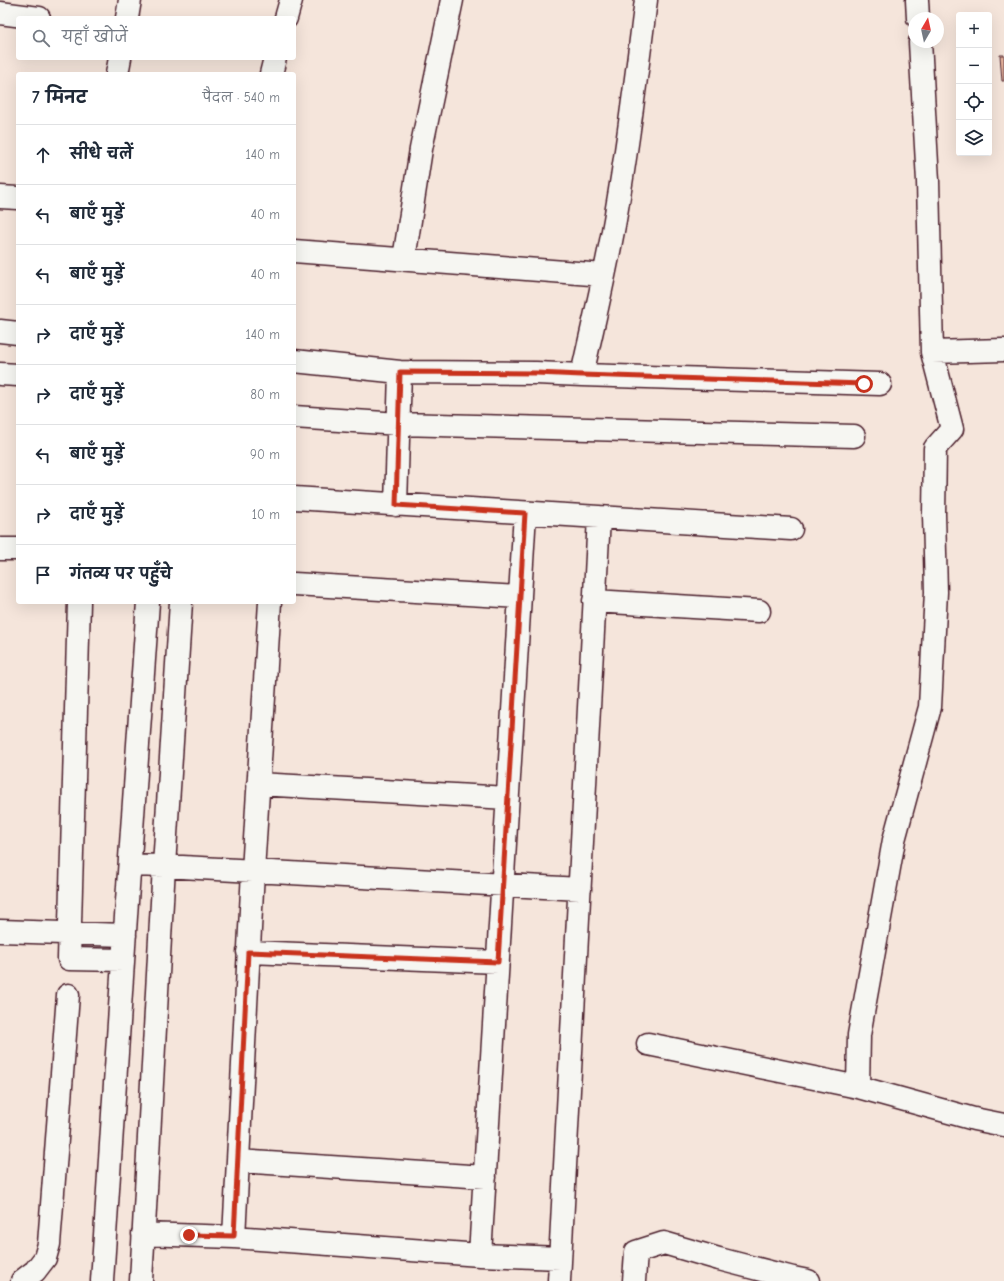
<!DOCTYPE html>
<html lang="hi">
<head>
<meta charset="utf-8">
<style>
  body { margin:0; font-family:"Comic Neue","Playpen Sans Deva",sans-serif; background:#f2f2f3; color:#1f2937 }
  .controls { position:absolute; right:12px; top:12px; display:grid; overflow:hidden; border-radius:4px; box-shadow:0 4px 16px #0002 }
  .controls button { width:36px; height:36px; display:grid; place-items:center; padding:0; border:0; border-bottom:1px solid #e0e1e3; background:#fff; color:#1f2937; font:20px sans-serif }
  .compass { position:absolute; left:908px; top:12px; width:36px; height:36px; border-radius:50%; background:#fff; box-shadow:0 4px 16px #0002; rotate:9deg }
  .stop { position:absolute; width:12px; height:12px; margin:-9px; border:3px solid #c8321e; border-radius:50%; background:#fff }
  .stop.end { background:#c8321e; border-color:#fff; box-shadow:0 1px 4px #0008 }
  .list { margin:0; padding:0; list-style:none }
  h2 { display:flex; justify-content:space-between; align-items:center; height:52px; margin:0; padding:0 16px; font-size:17px }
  h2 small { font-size:13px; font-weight:400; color:#747a83 }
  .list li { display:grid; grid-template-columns:26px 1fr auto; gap:12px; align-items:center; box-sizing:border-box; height:60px; padding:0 16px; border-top:1px solid #e0e1e3 }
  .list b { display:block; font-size:15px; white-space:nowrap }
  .list em { font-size:13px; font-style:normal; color:#747a83 }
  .icon { flex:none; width:22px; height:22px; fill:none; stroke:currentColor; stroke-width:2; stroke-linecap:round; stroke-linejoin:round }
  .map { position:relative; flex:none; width:1004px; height:1281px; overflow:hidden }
  .search { position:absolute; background:#fff; box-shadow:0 4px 16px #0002; left:16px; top:16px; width:280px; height:44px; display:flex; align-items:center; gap:10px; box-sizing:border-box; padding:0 14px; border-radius:4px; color:#747a83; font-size:15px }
  .panel { position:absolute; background:#fff; box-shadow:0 4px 16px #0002; left:16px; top:72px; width:280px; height:532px; border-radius:4px }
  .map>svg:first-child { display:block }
  .building { fill:#f2bea4; stroke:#4a1f2b; filter:url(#shadow) }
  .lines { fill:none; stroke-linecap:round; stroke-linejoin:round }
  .minor-casing { stroke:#4a1f2b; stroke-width:25 }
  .minor { stroke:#f6f6f2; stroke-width:22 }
  .route { stroke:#c8321e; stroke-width:5 }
</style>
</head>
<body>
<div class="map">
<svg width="1004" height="1281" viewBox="0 0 1004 1281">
  <defs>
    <filter id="shadow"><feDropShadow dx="4.5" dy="2.5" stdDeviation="0" flood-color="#0004"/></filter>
  </defs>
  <rect width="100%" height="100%" fill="#f5e5db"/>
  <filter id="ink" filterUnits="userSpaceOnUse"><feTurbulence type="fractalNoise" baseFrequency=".025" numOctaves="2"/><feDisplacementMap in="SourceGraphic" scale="8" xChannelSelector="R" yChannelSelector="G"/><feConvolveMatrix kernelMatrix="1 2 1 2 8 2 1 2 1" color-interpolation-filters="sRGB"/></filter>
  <g filter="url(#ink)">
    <path class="building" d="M1000,55H1004V81H1002Z"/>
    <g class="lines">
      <g class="minor-casing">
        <path id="minor" d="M917,0L918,18
          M0,13L39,18
          M127,18L130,0
          M286,18L291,0
          M920,42L928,181L932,352L952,429L935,448L934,514L936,592L930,707L894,840L859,1035L858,1087L974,1119L1004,1125
          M117,74L120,58
          M271,74L275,58
          M0,197L18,198
          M294,251L604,275
          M404,259L421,149L452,0
          M0,331L18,333
          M932,352L1004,350
          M294,361L400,372L536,373L582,375L880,384
          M0,374L18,375
          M582,375C594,320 608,264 617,208C629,139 637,70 646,0
          M294,417L399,424L854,436
          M294,498L791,529
          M396,505L400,372
          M0,549H18
          M294,584L520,597
          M594,601L759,611
          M79,602L69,959L123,960
          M270,602L253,871L234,1237L480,1255L560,1258
          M258,784L508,798
          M130,865L164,866L580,889
          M0,931L125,935
          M248,952L498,962
          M648,1044L858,1087
          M238,1161L485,1177
          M143,1234L234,1237
          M480,1255L525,513
          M22,1281L35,1271L45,1258L49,1244L68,995
          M102,1281L127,901L148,602
          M141,1281L164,866L181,602
          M559,1281L599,517
          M634,1281L636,1252L664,1243L719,1259L793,1278L808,1281"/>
      </g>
      <use href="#minor" class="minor"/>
    </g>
  </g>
  <g class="lines" filter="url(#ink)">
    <path class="route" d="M189,1235L234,1236L248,952L498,962L525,513L396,505L400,372L536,373L582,375L864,384"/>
  </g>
</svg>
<div class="controls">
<button>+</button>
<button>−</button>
<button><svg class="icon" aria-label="locate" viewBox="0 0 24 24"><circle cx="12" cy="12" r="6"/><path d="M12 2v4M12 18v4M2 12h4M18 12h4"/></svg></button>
<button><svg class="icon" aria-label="layers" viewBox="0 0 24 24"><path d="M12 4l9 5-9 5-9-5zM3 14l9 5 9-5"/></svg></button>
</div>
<svg class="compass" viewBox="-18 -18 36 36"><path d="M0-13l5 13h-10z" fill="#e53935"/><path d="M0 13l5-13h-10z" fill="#747a83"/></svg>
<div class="stop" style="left:864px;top:384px"></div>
<div class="stop end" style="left:189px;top:1235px"></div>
<div class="search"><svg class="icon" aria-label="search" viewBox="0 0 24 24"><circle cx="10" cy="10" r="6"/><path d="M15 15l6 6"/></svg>यहाँ खोजें</div>
<section class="panel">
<h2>7 मिनट<small>पैदल · 540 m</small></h2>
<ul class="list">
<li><svg class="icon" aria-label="ahead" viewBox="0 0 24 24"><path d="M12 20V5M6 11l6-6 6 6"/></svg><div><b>सीधे चलें</b></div><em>140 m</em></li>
<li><svg class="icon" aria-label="left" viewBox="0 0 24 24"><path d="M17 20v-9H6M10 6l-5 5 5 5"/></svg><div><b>बाएँ मुड़ें</b></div><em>40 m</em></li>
<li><svg class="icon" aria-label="left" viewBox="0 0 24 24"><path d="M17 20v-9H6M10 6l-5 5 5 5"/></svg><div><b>बाएँ मुड़ें</b></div><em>40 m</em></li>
<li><svg class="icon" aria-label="right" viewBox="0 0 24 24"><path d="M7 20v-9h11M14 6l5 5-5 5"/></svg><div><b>दाएँ मुड़ें</b></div><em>140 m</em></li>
<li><svg class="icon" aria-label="right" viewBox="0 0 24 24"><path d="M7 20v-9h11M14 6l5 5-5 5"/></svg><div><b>दाएँ मुड़ें</b></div><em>80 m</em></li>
<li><svg class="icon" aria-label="left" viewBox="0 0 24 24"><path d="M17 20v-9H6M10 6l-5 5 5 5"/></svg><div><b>बाएँ मुड़ें</b></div><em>90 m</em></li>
<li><svg class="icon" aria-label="right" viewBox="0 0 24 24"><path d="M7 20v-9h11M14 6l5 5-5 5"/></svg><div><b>दाएँ मुड़ें</b></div><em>10 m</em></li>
<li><svg class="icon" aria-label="arrive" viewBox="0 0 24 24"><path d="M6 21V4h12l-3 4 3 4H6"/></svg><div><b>गंतव्य पर पहुँचे</b></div></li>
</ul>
</section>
</div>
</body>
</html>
